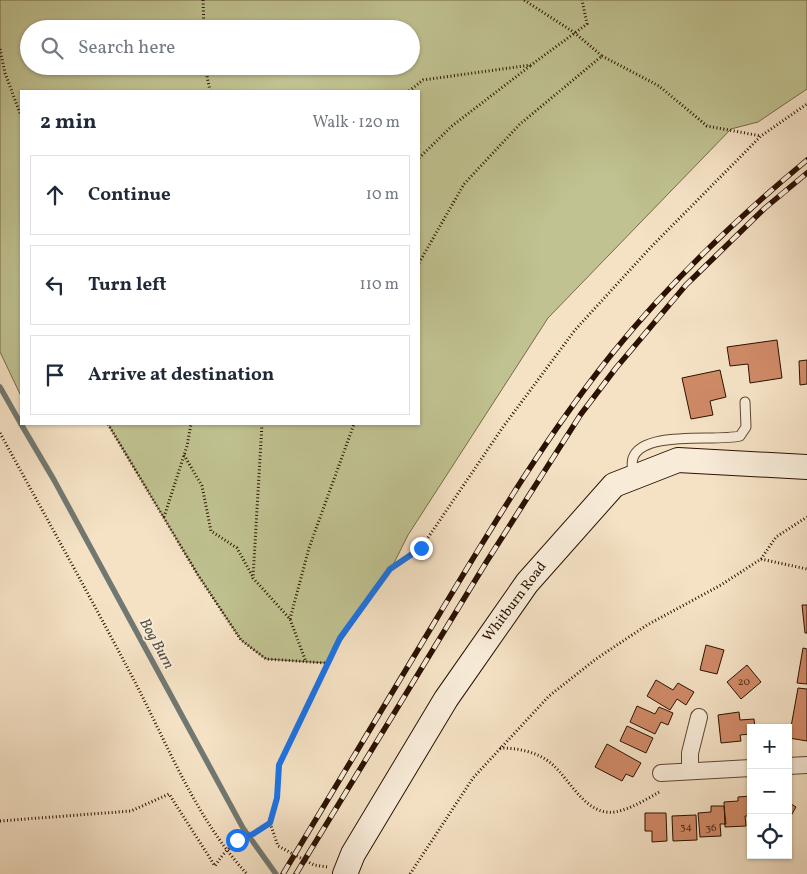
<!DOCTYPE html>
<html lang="en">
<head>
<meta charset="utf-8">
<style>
  body { margin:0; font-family:Vollkorn,serif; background:#f6f6f7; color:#1f2937 }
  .controls { position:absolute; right:15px; bottom:15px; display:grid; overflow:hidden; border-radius:0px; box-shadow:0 1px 4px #0004 }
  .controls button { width:45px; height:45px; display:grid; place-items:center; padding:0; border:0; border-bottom:1px solid #e0e1e3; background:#fff; color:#1f2937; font:25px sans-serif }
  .stop { position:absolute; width:15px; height:15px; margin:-11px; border:4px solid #1a73e8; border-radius:50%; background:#fff }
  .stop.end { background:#1a73e8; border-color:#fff; box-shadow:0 1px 5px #0008 }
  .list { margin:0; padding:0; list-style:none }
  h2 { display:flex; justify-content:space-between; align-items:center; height:65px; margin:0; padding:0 20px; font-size:21px }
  h2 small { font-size:16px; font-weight:400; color:#747a83 }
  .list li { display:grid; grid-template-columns:32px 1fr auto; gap:15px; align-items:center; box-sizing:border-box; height:80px; margin:0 10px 10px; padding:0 10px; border:1px solid #e0e1e3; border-radius:0px }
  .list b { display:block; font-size:19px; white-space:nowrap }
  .list em { font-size:16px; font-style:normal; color:#747a83 }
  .icon { flex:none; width:28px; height:28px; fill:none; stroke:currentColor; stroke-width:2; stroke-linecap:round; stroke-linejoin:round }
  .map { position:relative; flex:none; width:807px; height:874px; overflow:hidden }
  .search { position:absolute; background:#fff; box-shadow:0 1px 4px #0004; left:20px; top:20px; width:400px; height:55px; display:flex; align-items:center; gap:12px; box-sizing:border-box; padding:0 18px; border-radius:28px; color:#747a83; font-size:19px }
  .panel { position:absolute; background:#fff; box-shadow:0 1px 4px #0004; left:20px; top:90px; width:400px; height:335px; border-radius:0px }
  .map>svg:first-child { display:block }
  .green { fill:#c0c291; stroke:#766a48; fill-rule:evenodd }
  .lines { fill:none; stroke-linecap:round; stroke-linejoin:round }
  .stream { stroke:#717871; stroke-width:5.5 }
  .building { fill:#d08a67; stroke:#2b1200 }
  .lane-casing { stroke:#5e4631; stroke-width:11 }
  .street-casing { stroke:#5e4631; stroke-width:18 }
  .secondary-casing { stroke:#2b1200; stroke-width:26 }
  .path { stroke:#2b1200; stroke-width:3; stroke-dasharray:1 2.5; stroke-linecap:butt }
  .lane { stroke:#f8ecd9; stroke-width:9 }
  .street { stroke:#f8ecd9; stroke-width:16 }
  .secondary { stroke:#f8ecd9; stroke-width:24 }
  .rail-casing { stroke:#2b1200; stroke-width:5.5 }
  .rail { stroke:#f8ecd9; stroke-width:4; stroke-dasharray:11; stroke-linecap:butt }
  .route { stroke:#1a73e8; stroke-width:6 }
  .labels { text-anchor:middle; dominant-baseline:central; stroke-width:4; stroke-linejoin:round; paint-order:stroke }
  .number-label { font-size:11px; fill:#54301a }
  .street-label { font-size:14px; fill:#2b1200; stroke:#f8ecd9 }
  .water-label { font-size:15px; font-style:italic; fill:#544e42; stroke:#f8ecd9 }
</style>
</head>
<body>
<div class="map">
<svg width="807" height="874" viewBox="0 0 807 874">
  <rect width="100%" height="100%" fill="#f5e2c5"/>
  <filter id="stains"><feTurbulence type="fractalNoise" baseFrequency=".004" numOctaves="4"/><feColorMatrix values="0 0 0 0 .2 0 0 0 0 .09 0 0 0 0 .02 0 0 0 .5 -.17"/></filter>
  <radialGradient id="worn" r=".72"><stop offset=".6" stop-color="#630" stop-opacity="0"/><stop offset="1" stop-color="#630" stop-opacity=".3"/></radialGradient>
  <path class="green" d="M0,0H807V89L758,122L731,129L548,318L408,535L391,569L326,663L266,659L241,640L198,575L108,424H419V91H21V396L0,352ZM29,29H411V66H29Z"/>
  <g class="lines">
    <path class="stream" d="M0,387L21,424
      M21,424L54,480L243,828L276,874"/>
  </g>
  <path class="building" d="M777,340L782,378L750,383L748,364L730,366L727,347Z
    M807,360V384L800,385L799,361Z
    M720,370L726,397L710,401L713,415L691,419L682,378Z
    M802,605H807V633H805Z
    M706,645L724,650L717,674L700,670Z
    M803,648L807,649V684L797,683Z
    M747,665L761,682L741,699L727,682Z
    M656,680L673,690L678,683L694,692L686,705L677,699L670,710L647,696Z
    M798,688L807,689V741L789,738Z
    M637,706L655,714L659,707L673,713L668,725L661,722L655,734L630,722Z
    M739,712L740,720L754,719L755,728H751V734L740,735L741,741L721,743L718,715Z
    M627,726L653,738L646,753L620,741Z
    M607,744L641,763L633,777L626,774L622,781L595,767Z
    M751,796V816H745L746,826L725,827L724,802L738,801V797Z
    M788,802L796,807L788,821Z
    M711,806H724L726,824H720L721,836L700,837L698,813L711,812Z
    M645,813H666L667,841L652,842V831H645Z
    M696,815L697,840L673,841L672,816Z"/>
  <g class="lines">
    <g class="lane-casing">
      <path id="lane" d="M633,477C633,471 631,464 633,458C643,430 715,442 740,436L746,427L745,402"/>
    </g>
    <g class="street-casing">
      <path id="street" d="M788,766L807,765
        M690,771V753L699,717
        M661,773L751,768"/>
    </g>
    <g class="secondary-casing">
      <path id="secondary" d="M345,874L353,854L446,699L527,583L614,485L678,460L807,467"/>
    </g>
    <path class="path" d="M203,0L204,29
      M0,49L5,73L21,116
      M602,56L659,86L707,126L761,136
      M205,66L210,91
      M409,91L423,80L531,65L587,24L582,0
      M419,158L452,126L530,66
      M419,263L464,184L520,124L602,56L575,33L524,0
      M108,424L198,575L241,640L266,659L326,663
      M262,424L253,578L290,619L306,662
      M0,433C46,517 92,600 136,684C169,748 197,820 247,874
      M184,455L202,486L211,531L237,548L253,577
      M164,517L187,446L191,424
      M761,559L807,569
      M290,619L309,548L354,424
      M500,748C518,748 539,752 553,765C571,781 586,816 615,812C631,809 647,799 661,791
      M0,821L131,811L169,794L215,866C232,839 245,839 270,823
      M327,867L314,865L278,846L270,823L277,798L279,765L340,638L391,569L421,548L503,427L575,330L651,247L761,136L807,104
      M410,874L473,778L549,696L596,659L647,625L721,585L761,559L776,537L807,517"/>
    <use href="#lane" class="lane"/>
    <use href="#street" class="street"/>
    <use href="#secondary" class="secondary"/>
    <g class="rail-casing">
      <path id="rail" d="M283,874C335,787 388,700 440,613C493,525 547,435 611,355C669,283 736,219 807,160
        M296,874L487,561L581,414L616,368L686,285L765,208L807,173"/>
    </g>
    <use href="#rail" class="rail"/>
  </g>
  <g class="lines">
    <path class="route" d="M237,840L253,834L270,823L277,798L279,765L340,638L390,569L421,548"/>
  </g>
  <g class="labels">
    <g class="number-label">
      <text x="744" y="682">20</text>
      <text x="686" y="827">34</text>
      <text x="711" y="828">36</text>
    </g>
    <g class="street-label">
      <text transform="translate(515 602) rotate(-53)">Whitburn Road</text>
    </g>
    <g class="water-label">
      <text transform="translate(156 644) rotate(61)">Bog Burn</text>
    </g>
  </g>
  <rect width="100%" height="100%" filter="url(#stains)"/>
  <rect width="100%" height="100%" fill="url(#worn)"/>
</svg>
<div class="controls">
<button>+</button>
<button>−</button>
<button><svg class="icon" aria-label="locate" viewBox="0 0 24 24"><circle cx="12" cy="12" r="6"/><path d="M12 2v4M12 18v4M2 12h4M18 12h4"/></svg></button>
</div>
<div class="stop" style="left:237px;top:840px"></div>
<div class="stop end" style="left:421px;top:548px"></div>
<div class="search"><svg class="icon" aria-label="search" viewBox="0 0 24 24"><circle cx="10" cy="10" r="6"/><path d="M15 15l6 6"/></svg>Search here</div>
<section class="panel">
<h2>2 min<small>Walk · 120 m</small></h2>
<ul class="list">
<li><svg class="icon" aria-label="ahead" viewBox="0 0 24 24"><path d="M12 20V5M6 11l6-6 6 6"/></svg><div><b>Continue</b></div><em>10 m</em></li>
<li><svg class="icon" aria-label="left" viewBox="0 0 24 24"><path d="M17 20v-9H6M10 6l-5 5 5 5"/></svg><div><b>Turn left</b></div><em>110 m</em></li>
<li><svg class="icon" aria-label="arrive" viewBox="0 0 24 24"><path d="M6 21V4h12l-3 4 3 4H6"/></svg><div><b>Arrive at destination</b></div></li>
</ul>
</section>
</div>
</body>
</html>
